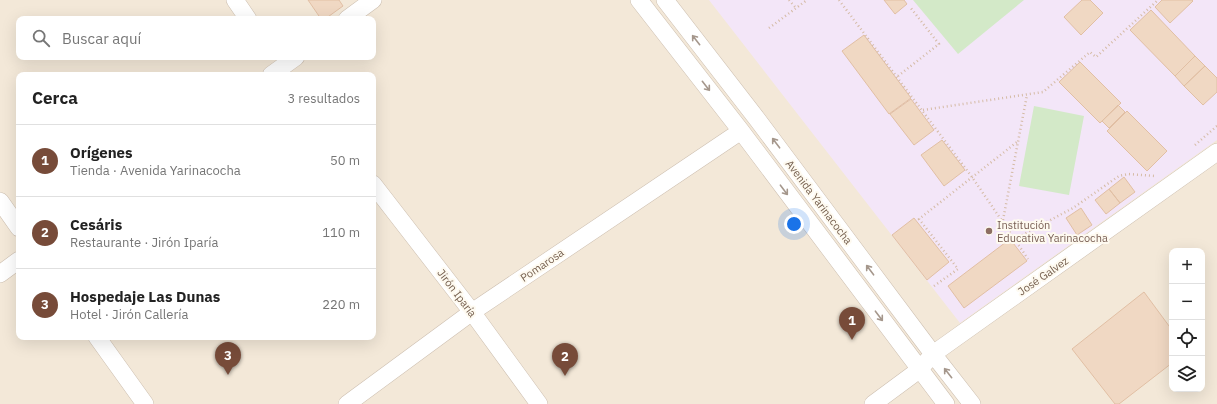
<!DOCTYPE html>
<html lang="es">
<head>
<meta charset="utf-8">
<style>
  body { margin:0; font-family:"IBM Plex Sans",sans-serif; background:#f2f2f2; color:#222 }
  .controls { position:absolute; right:12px; bottom:12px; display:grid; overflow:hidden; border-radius:8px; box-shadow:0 4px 16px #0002 }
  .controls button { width:36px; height:36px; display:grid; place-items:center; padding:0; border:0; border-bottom:1px solid #e0e0e0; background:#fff; color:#222; font:20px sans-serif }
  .you { position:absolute; left:794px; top:224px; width:14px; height:14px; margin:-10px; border:3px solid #fff; border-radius:50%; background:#1a73e8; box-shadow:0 0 0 6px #1a73e833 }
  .badge { display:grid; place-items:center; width:26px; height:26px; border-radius:50%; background:#774b39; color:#fff; font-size:13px; font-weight:700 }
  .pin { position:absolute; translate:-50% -33px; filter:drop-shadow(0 1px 2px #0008) }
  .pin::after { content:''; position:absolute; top:21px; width:14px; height:12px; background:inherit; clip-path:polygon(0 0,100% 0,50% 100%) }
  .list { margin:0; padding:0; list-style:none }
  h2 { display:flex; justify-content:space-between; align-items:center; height:52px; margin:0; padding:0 16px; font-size:17px }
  h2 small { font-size:13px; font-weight:400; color:#767676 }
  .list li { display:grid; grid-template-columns:26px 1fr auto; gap:12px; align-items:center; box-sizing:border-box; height:72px; padding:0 16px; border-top:1px solid #e0e0e0 }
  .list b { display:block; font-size:15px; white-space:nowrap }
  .list p { margin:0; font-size:13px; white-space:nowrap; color:#767676 }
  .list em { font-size:13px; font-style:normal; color:#767676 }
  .icon { flex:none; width:22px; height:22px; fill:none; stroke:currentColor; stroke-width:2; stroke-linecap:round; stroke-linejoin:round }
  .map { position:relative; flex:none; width:1217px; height:404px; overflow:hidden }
  .search { position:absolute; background:#fff; box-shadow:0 4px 16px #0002; left:16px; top:16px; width:360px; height:44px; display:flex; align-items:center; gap:10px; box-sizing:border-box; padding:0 14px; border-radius:8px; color:#767676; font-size:15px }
  .panel { position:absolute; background:#fff; box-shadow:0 4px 16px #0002; left:16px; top:72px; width:360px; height:268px; border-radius:8px }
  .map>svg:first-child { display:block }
  .residential { fill:#f3e8d8; fill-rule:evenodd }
  .education { fill:#f3e6f8 }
  .green { fill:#d3e9c8 }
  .building { fill:#f0d8c3; stroke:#e1bfa4 }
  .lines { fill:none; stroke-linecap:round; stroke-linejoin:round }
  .minor-casing { stroke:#cdbfb0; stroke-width:18 }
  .path { stroke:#d5bba5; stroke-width:2.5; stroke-dasharray:1 3; stroke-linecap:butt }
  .minor { stroke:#fff; stroke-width:17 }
  .oneway { stroke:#a5978c }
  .education-dot { fill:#8d6e63; stroke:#fefaf0; stroke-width:1.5 }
  .labels { text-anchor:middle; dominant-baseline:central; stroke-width:4; stroke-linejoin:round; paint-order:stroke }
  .street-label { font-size:11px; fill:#755f4e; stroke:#fefaf0 }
  .education-label { font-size:11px; fill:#785e54; stroke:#fefaf0; text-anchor:start }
</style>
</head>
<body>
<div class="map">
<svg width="1217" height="404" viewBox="0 0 1217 404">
  <rect width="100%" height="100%" fill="#fcf6ea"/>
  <path class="residential" d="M0,0H1217V404H0ZM19,19H373V57H19ZM19,75H373V337H19ZM1172,251H1202V389H1172Z"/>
  <path class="education" d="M709,0H1217V140L960,323Z"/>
  <path class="green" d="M913,0H1024L958,54Z
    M1034,106L1084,116L1069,195L1019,186Z"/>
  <path class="building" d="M308,0H339L343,6L325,19H321Z
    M884,0H904L907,4L895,14Z
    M1082,0H1090L1103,13L1081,35L1064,17Z
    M1162,0H1192L1193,1L1170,23L1155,7Z
    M1151,10L1195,56L1175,76L1130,30Z
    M864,35L911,98L889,114L842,51Z
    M1195,56L1205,66L1184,86L1175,76Z
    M1080,62L1121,103L1100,123L1059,82Z
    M1205,66L1217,78V92L1203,105L1184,86Z
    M911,99L934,130L914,145L890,114Z
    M1118,105L1125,112L1109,128L1102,121Z
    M1127,111L1167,151L1147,171L1107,131Z
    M942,140L965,170L944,186L921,155Z
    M1124,177L1135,192L1120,203L1109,189Z
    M1109,189L1120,203L1106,214L1095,200Z
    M1081,208L1092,225L1077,235L1066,218Z
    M914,218L949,262L927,280L892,235Z
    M1010,239L1027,261L964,308L948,286Z
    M1144,292L1172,330V363L1119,404H1115L1072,349Z"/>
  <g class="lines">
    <g class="minor-casing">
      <path id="minor" d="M235,0L248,19
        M639,0L741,131L946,404
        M665,0L757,119L933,354L972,404
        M347,19L373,0
        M271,75L296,57
        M373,184L472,312L539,404
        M0,201L19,228
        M0,274L19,260
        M97,337L145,404
        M347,404L472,312L741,131
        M873,404L919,370L933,354L1217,152"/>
    </g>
    <path class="path" d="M789,0L796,8
      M839,0L972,177L1028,259
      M769,28L807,0
      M898,76L939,44L910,7
      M923,110L1043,92L1090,52L1096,57L1158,0
      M1195,145L1217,126
      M1003,220L1027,95
      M1015,239L1073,208L1119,176L1128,174L1155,176
      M934,286L958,269L919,219L1017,142"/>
    <use href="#minor" class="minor"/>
  </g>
  <defs><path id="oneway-shaft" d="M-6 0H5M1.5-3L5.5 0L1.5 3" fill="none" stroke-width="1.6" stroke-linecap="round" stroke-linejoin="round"/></defs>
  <g class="oneway">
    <use href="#oneway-shaft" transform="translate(696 40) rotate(-128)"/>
    <use href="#oneway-shaft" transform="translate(706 86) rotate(52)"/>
    <use href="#oneway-shaft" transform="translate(776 143) rotate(-127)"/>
    <use href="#oneway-shaft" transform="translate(784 190) rotate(53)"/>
    <use href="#oneway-shaft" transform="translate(870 270) rotate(-127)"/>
    <use href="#oneway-shaft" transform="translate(879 316) rotate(53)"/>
    <use href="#oneway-shaft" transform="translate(948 373) rotate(-128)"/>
  </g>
  <circle class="education-dot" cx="989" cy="231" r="4"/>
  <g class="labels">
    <g class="street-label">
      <text transform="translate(819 202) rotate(53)">Avenida Yarinacocha</text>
      <text transform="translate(542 265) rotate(-34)">Pomarosa</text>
      <text transform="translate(1043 276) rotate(-35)">José Galvez</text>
      <text transform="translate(457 293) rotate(53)">Jirón Iparía</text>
    </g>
    <g class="education-label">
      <text x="997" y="225">Institución<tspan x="997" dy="13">Educativa Yarinacocha</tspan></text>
    </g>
  </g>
</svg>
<div class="controls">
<button>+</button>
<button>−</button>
<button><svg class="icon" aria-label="locate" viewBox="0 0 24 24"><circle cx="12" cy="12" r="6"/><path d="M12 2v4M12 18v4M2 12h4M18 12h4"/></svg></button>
<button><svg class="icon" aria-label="layers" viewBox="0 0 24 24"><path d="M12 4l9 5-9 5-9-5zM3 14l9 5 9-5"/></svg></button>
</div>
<div class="you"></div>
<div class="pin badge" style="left:852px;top:340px">1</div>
<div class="pin badge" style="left:565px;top:376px">2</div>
<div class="pin badge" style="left:228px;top:375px">3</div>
<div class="search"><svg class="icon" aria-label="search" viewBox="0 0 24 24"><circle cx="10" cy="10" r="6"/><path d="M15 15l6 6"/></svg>Buscar aquí</div>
<section class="panel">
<h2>Cerca<small>3 resultados</small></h2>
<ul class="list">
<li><span class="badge">1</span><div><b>Orígenes</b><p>Tienda · Avenida Yarinacocha</p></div><em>50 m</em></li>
<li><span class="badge">2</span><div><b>Cesáris</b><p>Restaurante · Jirón Iparía</p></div><em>110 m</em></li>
<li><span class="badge">3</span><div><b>Hospedaje Las Dunas</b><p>Hotel · Jirón Callería</p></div><em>220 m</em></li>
</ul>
</section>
</div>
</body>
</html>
